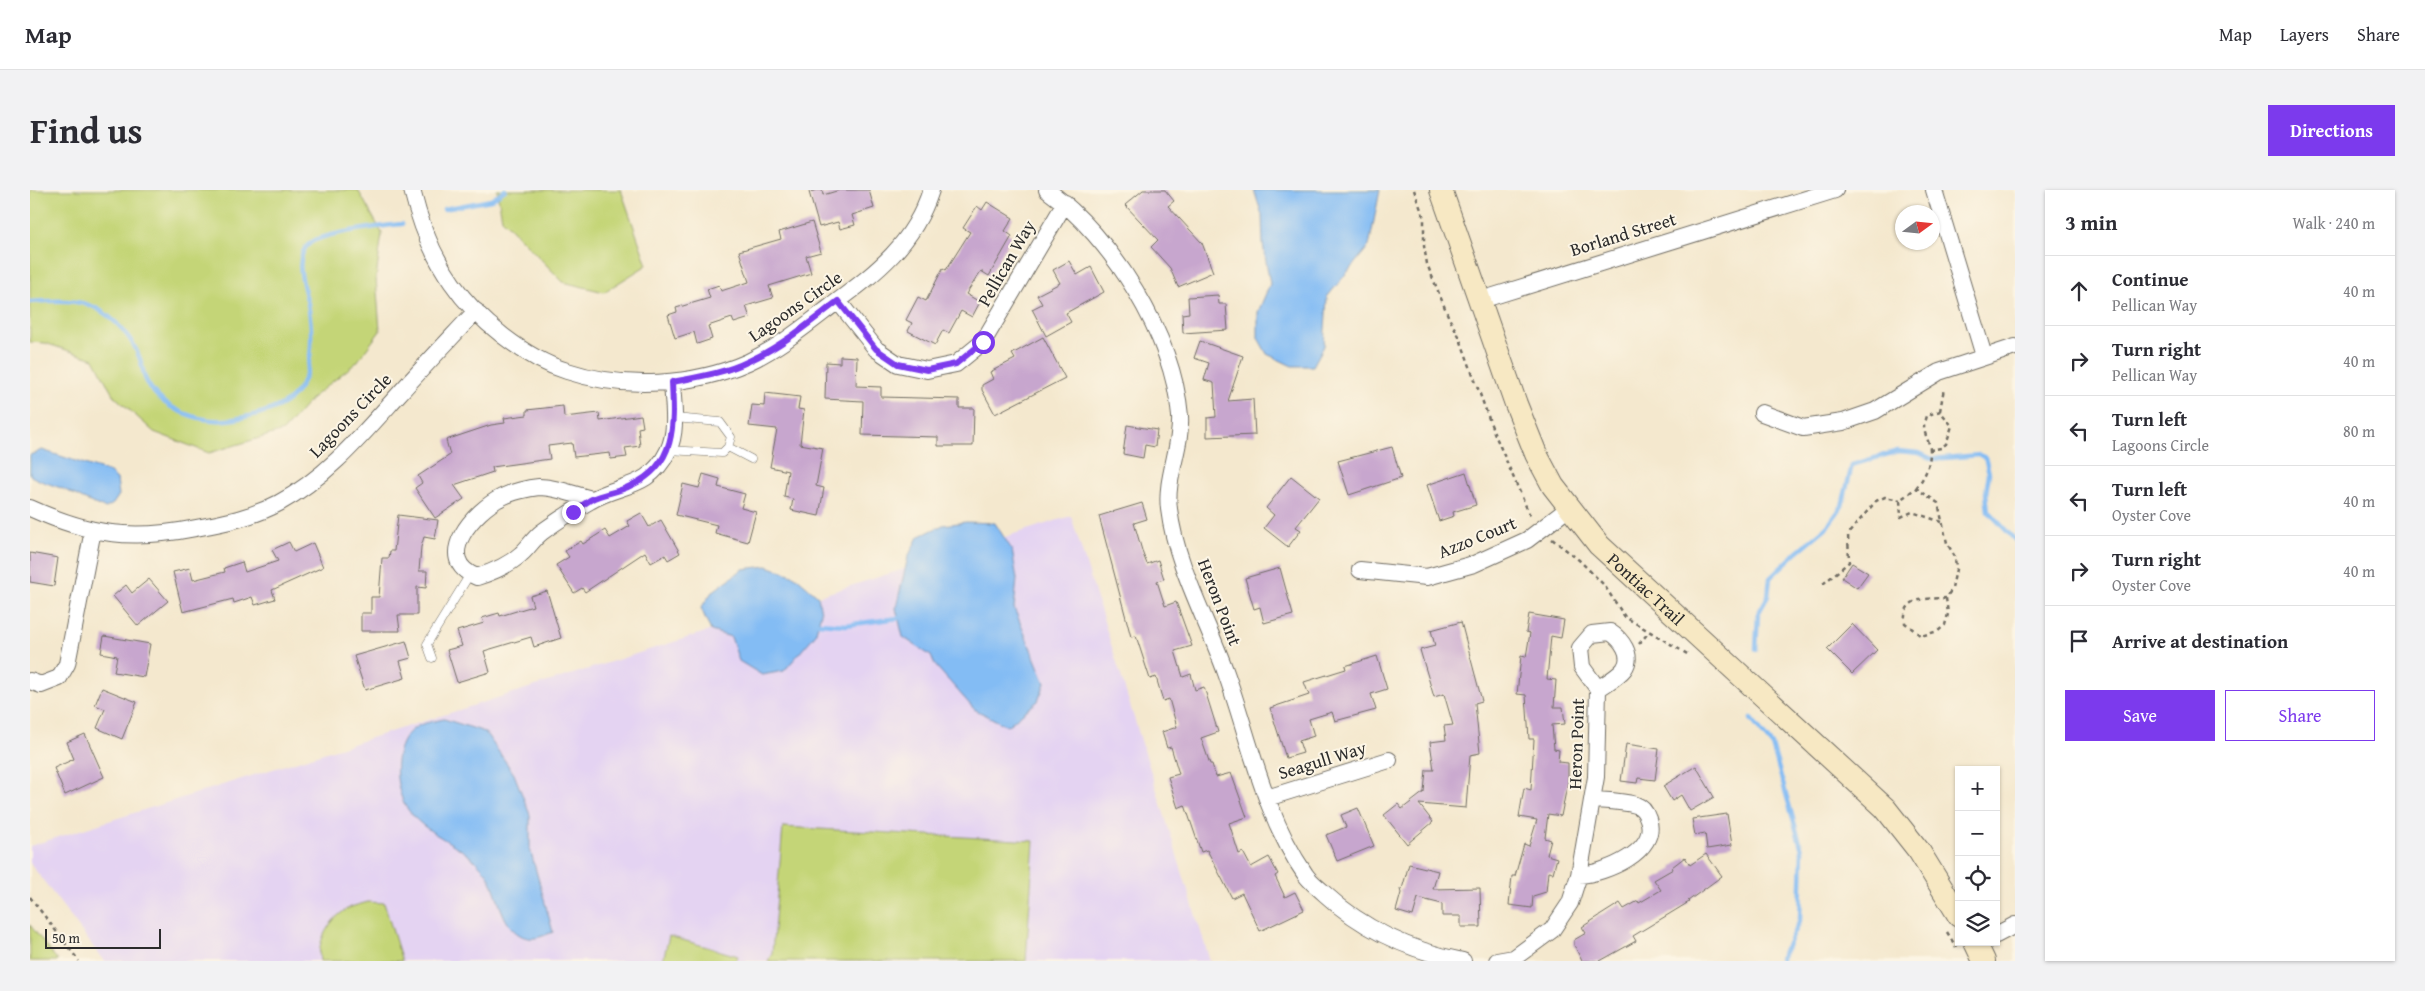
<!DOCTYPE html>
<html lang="en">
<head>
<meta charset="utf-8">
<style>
  body { margin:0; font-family:"Gentium Book Plus",serif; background:#f2f2f3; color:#2b2b33 }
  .controls { position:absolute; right:15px; bottom:15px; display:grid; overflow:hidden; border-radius:0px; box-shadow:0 1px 4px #0004 }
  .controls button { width:45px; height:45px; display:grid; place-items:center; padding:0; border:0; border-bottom:1px solid #e1e1e2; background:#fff; color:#2b2b33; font:25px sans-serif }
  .compass { position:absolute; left:1865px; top:15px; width:45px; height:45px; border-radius:50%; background:#fff; box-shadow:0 1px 4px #0004; rotate:75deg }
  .scale { position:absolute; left:15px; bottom:12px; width:116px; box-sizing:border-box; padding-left:5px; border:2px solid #2b2b2b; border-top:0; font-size:14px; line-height:18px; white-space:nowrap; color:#2b2b2b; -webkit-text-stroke:4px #fcf5e5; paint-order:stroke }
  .stop { position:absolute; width:15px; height:15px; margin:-11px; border:4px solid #7c3aed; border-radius:50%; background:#fff }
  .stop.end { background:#7c3aed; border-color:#fff; box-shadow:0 1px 5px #0008 }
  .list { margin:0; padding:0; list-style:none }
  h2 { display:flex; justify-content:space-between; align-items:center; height:65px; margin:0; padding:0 20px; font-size:21px }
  h2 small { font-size:16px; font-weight:400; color:#7c7c81 }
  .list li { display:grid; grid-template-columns:32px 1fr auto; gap:15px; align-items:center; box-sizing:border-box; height:70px; padding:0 20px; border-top:1px solid #e1e1e2 }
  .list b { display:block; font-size:19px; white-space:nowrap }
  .list p { margin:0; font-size:16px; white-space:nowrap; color:#7c7c81 }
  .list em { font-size:16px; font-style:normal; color:#7c7c81 }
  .actions { display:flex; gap:10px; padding:15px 20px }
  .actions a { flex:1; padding:11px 0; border:1px solid #7c3aed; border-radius:0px; text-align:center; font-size:18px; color:#7c3aed }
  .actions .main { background:#7c3aed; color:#fff }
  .icon { flex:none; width:28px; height:28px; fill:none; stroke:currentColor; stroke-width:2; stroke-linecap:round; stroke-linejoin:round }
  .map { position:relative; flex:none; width:1985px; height:771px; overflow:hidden; border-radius:0px }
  header { display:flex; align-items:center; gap:30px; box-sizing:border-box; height:70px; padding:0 25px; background:#fff; border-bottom:1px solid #e1e1e2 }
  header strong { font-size:24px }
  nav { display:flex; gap:28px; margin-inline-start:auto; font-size:18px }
  .intro { display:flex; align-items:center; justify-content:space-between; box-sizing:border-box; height:120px; padding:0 30px }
  h1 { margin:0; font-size:35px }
  .button { padding:12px 22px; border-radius:0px; background:#7c3aed; color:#fff; font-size:18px; font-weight:700 }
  main { display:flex; gap:30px; padding:0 30px }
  aside { flex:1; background:#fff; border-radius:0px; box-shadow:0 1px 4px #0004 }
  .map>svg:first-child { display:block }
  .built { fill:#e4d3f2 }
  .green { fill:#c4d577; stroke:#788051 }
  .water { fill:#83bcf4; stroke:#577490 }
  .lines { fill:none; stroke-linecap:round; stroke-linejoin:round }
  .stream { stroke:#83bcf4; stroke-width:4.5 }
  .building { fill:#c7a6ce }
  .service-casing { stroke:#716d64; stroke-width:9 }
  .minor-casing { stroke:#716d64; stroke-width:18 }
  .secondary-casing { stroke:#716d64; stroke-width:24 }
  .path { stroke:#716d64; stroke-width:2.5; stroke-dasharray:4 4; stroke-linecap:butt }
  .service { stroke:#fff; stroke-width:8 }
  .minor { stroke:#fff; stroke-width:16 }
  .secondary { stroke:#f7e8c3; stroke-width:22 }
  .route { stroke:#7c3aed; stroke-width:6 }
  .labels { text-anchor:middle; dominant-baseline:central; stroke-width:4; stroke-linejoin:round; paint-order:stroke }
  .street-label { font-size:18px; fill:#2b2b2b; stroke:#fcf5e5 }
</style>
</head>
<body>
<header>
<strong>Map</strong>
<nav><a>Map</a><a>Layers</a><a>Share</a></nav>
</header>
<div class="intro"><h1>Find us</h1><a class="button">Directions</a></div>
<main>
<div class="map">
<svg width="1985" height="771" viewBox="0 0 1985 771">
  <rect width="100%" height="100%" fill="#fcf5e5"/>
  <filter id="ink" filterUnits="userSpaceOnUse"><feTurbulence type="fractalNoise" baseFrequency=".02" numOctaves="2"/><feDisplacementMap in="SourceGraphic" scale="10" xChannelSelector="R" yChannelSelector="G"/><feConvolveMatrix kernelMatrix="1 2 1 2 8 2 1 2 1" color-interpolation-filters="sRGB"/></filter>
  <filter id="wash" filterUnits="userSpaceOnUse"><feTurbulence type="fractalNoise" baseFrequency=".0096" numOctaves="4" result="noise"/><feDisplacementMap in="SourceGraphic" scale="20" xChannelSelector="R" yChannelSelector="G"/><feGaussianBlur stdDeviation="1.12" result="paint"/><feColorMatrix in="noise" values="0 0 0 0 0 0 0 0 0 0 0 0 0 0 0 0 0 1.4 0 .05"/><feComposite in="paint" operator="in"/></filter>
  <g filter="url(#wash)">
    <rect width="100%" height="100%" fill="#f4e8ce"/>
    <path class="built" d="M1041,326L1180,771H74L0,673V656Z"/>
    <path class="green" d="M0,0H328L352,43L346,88L350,141L327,172L283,207L253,241L179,263L124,242L83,205L64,169L15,153L0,152Z
      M467,0H591L617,75L574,102L533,92L472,29Z
      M753,637L1004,651L996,771H738L742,763Z
      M338,712L354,713L372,771H290C286,751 301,727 319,718C325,715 332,714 338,712Z
      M0,735L28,771H0Z
      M639,746L708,766L706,771L633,770Z"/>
    <path class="water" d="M1224,0H1350L1339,56L1297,107L1294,156L1283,176H1262L1237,164L1228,148V122L1240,94L1233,54L1232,25Z
      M12,260L79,282L87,289L89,305L83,314L76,318C59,313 46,305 31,298C20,294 11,292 1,286L0,283V265Z
      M936,332L965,333L982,360L987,389L984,418L1015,493L1008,511L977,536L944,519L905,475L901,466L873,447L866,418L878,367L888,347L913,335Z
      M737,376L765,386L788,406L791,423L785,445L754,481L732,485L709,471L701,447L681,441L671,418L682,402L713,379Z
      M414,529L455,542L484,584L500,625V659L523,742C512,746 502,752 490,745C471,734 469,706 460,689C458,684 454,680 451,677C431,653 397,646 379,621C362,599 360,550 388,536C396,532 406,531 414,529Z"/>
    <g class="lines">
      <path class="stream" d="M414,19L461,10L475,0
        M0,112C19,111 46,108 64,117C84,127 103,148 110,169C112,175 113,182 115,188C129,220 172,235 205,229C222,226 248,220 261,208C285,186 283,142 278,114C274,96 262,67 280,53C293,43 354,36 372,34
        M788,433L816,435L868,428
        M1726,459L1728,424L1738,406L1740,388L1767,362L1797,337L1812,316L1822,275L1868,261L1889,263L1902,269L1950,265L1955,267L1959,283L1956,303L1958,321L1985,350
        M1721,529L1742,555L1772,660L1770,730L1751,768L1752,771"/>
    </g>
    <g id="blocks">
      <path class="building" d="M787,0H792L793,5L810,0H839L844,18L822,25L825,35L810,39L808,32L789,37L779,2Z
        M1113,0H1135L1144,11L1138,16L1172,53L1183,82L1148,97L1140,78L1121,57L1128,50L1095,15Z
        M957,12L983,28L975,41L982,46L959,86L951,81L936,104L950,112L942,127L931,121L919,143L913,140L905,155L878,141L882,133L876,130L888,107L896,111L913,78L916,80L940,42L933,38L947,16L952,20Z
        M782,32L791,62L776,66L781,83L739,96L743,108L716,116L720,128L704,133L702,128L678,136L682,149L667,154L664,142L645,148L638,125L647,122L646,118L680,108L677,99L689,95L691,101L719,92L709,61L751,49L749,42Z
        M1039,71L1047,85L1061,77L1074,102L1036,123L1041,132L1016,146L1002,119L1012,114L1007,105L1030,93L1023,80Z
        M1188,105L1189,114H1196L1198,140L1153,143L1152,124L1159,123L1158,107Z
        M1013,147L1035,188L965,224L952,200V195L963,189L960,182L985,169L982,164Z
        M1170,151L1213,166L1198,211L1223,209L1225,245L1177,247V228L1186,227L1184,193L1174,190L1179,173L1164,168Z
        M810,166L827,167L826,196L851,197V207L929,209V218H944L943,256H908V247L832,245L833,211L795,209L796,172L810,173Z
        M735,203L770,207L768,219L774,220L770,254L793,258L786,296L794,298L789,326L761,320L763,309L754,307L758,281L740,277L747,239L719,236L722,215L734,216Z
        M533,216L534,227L569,223L570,231L611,225L613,237L608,238L610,256L595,258L597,267L581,269L580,263L544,267L542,253L518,256L520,269L462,277L463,282L424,295L434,309L405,328L385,298L392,293L388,286L420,265L416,250L461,235L475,233L474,228L497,225V220Z
        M1097,235L1127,240L1125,257L1115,255L1113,268L1093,264Z
        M1362,257L1371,288L1319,305L1308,271Z
        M1436,282L1446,315L1423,322L1424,326L1409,331L1397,295Z
        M673,284L690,289L688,297L715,304L711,318L726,322L718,352L685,343L687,335L646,325L653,294L669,298Z
        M1261,286L1289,308L1266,337L1271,340L1258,357L1234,338L1244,325L1236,318Z
        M1112,313L1117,329L1104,333L1113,364L1117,374L1128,370L1134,389L1127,391L1135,416L1146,412L1162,456L1145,461L1153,487L1161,484L1165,500L1174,497L1188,542L1171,548L1180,574H1182L1186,587L1201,583L1217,627L1199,633L1209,664L1213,662L1221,677L1239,667L1248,684L1245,686L1255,707L1265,702L1274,720L1230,741L1212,703L1202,708L1177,660L1171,662L1155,615L1148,618L1138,587L1149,584L1141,557L1137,558L1132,542L1147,537L1139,509L1133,511L1126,487L1120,489L1106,446L1101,447L1069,326Z
        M611,323L619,337L631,330L650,363L638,370L635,365L621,373L615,362L555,402L552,398L544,403L526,375L539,367L535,361L551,351L553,354L575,340L580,348L600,336L597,331Z
        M368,325L408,330L405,349L394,347L391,357L389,381H397L396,398L387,397V425H368L370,441H331V423H341V407H349L352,368H359L360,361H364Z
        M259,352L264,362L283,353L293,377L242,400L245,409L225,415L222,407L204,413L203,409L153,422L143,382L160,378L163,390L195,382L194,378L212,372L215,382L248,371L242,360Z
        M0,363L28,368L24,396L0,392Z
        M1822,373L1838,383L1827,398L1812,388Z
        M1250,378L1263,425L1234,433L1230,417L1224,419L1215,388Z
        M119,389L138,411L108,436L83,406L96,395L102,403Z
        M517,401L531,448L504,457L501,447L454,461L460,482L427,492L417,460L432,456L427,441L454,433L452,428L469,423L470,426L503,416L500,406Z
        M1499,424L1534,430L1531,448L1521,446L1517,489L1526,490L1524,517H1533L1535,534L1522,535L1524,559L1529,560L1528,572L1538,573V591L1531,626L1518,624L1515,648L1521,650L1517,665L1527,668L1523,683L1518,682L1516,702L1503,706L1502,718L1479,715L1482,686H1485L1494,654L1499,656L1507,630L1489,627L1494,598L1501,600L1504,549H1499L1496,505L1487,504L1491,466L1496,467L1500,443L1496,442Z
        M1431,432L1452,511L1445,513L1450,563L1440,565L1436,618L1389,614L1403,632L1377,654L1354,625L1368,614L1372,619L1394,602L1396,580H1404L1400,552L1416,550L1414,536L1423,535L1414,504L1404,507L1390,460L1405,456L1401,440Z
        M1822,434L1847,460L1822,484L1797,459Z
        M74,446L120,454L114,487L84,482L87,466L71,463Z
        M376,451L381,468L370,471L375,488L335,500L324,466Z
        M1347,466L1357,499L1341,504L1346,520L1305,531L1302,522L1279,529L1284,546L1269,551L1273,563L1256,568L1240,518L1279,505L1274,492L1316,479L1315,476Z
        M72,498L107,512L92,549L67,538L75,519L65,515Z
        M55,544L74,587L35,605L24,578L44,569L37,552Z
        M1596,554L1629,559L1625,590L1608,588L1607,593L1591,591Z
        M1666,576L1684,607L1660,621L1651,605L1642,611L1633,596Z
        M1328,618L1344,656L1307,671L1296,645L1316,637L1311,625Z
        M1697,624L1702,655L1677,659L1675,643L1665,645L1662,629Z
        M1676,664L1692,686L1658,711L1659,712L1603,746L1606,751L1570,771H1552L1544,755V750L1556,743L1552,737L1590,713L1594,719L1608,711L1609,713L1631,700L1624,690L1643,679L1642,677L1655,667L1660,675Z
        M1379,674L1408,681L1403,699L1450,698L1451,737H1431V726H1412V714L1388,708L1383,726L1366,721L1371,703L1370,699H1372Z"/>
    </g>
  </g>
  <g filter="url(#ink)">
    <use href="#blocks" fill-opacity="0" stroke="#716d64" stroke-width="1"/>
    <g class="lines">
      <g class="service-casing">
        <path id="service" d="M698,257L721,269
          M638,260L692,263L698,257L701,247L690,232L644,228
          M402,468L397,454L440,384"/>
      </g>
      <g class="minor-casing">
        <path id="minor" d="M382,0C390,33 402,65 422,93C447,130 495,168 537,181C594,200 664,196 718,172C748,158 774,137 800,117C845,83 883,56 901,0
          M1017,0C1082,47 1143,145 1150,226C1152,257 1135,288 1139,319C1146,376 1177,429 1196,483C1220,550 1234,625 1275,684C1280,692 1289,698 1295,704C1334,740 1381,761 1433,771
          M1904,0L1954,166
          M1451,110L1805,0
          M808,111L846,159L868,174L897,180L926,174L953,152L1035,13
          M1732,223L1773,238L1813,232L1845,221L1909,182L1985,157
          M562,309C545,305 526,297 509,297C498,298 482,302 472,307C445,320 401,369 447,387C463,382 478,376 491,364C498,358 504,348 512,342C527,331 544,320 560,311C589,293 619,300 638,261C648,240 643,214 642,192
          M0,318C60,345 101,351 166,338C194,333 223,327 249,313C297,287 332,245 369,204C394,176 420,149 446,121
          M1330,380L1397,387L1444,374L1497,350L1539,318
          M0,491L11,495L29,488L37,474L63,340
          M1237,608L1359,570
          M1549,685C1574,684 1630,661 1618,629C1616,623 1612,617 1606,615C1593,611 1577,611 1563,610
          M1966,745L1985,735
          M1467,771L1484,768L1522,740L1540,713L1549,685L1566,587L1568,499L1552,477L1550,458L1562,444L1580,442C1591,449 1604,465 1594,479C1588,487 1576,493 1568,499"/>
      </g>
      <g class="secondary-casing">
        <g id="secondary">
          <path id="s1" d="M1411,0L1486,214L1506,264L1523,296L1569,355L1855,618L1889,661L1929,726"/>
          <path d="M1945,752L1954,771"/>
        </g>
      </g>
      <path class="path" d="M1384,0L1394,28V56L1397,74L1419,128L1429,146L1463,240L1501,328
        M1910,221L1914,198
        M1886,298C1895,287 1900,276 1900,261C1900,248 1890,243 1896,226L1910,221L1922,236L1916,254L1911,258L1900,260
        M1912,332L1882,322L1871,327L1870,310L1886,298L1908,313L1917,353L1925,367L1926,379L1922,399L1916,408L1918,424L1915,435L1908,441L1891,446L1875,433C1872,406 1896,409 1916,408
        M1522,349L1549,370L1574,395L1595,427L1659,465
        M1793,394L1819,372L1818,344L1846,311L1855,307L1870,310
        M1609,454L1619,442
        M0,707L49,771
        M1917,742L1926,757"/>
      <use href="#service" class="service"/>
      <use href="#minor" class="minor"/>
      <use href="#secondary" class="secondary"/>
    </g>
  </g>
  <g class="lines" filter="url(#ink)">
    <path class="route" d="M543,322C549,318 556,312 562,309C575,303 590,302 602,295C647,274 644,234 642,192C668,187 695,183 719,171C752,156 779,133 808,111L846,159L868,174L897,180L926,174L953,152"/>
  </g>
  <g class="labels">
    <g class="street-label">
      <text transform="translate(1593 44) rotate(-17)">Borland Street</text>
      <text transform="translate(976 73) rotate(-60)">Pellican Way</text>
      <text transform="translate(765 116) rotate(-35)">Lagoons Circle</text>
      <text transform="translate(320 225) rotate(-46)">Lagoons Circle</text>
      <text transform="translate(1447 347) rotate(-22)">Azzo Court</text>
      <text stroke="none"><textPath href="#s1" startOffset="456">Pontiac Trail</textPath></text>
      <text transform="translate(1190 412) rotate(69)">Heron Point</text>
      <text transform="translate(1546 554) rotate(-88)">Heron Point</text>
      <text transform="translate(1292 570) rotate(-17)">Seagull Way</text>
    </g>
  </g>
</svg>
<div class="controls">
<button>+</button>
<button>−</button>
<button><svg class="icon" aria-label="locate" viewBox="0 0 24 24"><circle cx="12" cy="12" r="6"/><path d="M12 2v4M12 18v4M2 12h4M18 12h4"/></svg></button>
<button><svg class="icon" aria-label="layers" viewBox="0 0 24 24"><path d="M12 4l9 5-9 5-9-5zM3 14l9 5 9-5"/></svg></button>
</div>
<svg class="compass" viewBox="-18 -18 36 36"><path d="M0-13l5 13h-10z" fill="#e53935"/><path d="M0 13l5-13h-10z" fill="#7c7c81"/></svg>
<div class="scale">50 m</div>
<div class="stop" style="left:953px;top:152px"></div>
<div class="stop end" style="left:543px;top:322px"></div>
</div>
<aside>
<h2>3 min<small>Walk · 240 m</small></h2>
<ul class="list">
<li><svg class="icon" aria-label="ahead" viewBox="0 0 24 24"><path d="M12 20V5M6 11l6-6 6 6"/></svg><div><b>Continue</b><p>Pellican Way</p></div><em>40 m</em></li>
<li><svg class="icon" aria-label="right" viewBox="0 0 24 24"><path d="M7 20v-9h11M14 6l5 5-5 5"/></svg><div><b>Turn right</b><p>Pellican Way</p></div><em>40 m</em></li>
<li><svg class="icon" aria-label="left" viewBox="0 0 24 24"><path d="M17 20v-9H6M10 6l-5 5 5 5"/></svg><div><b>Turn left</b><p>Lagoons Circle</p></div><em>80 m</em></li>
<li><svg class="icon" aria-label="left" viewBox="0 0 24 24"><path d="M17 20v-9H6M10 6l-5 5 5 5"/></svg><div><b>Turn left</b><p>Oyster Cove</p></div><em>40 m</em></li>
<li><svg class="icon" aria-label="right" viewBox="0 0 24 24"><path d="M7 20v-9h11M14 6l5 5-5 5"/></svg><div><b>Turn right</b><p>Oyster Cove</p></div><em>40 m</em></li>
<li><svg class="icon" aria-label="arrive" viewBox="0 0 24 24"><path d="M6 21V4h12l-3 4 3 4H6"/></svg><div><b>Arrive at destination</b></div></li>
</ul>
<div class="actions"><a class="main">Save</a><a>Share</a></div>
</aside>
</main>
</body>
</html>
